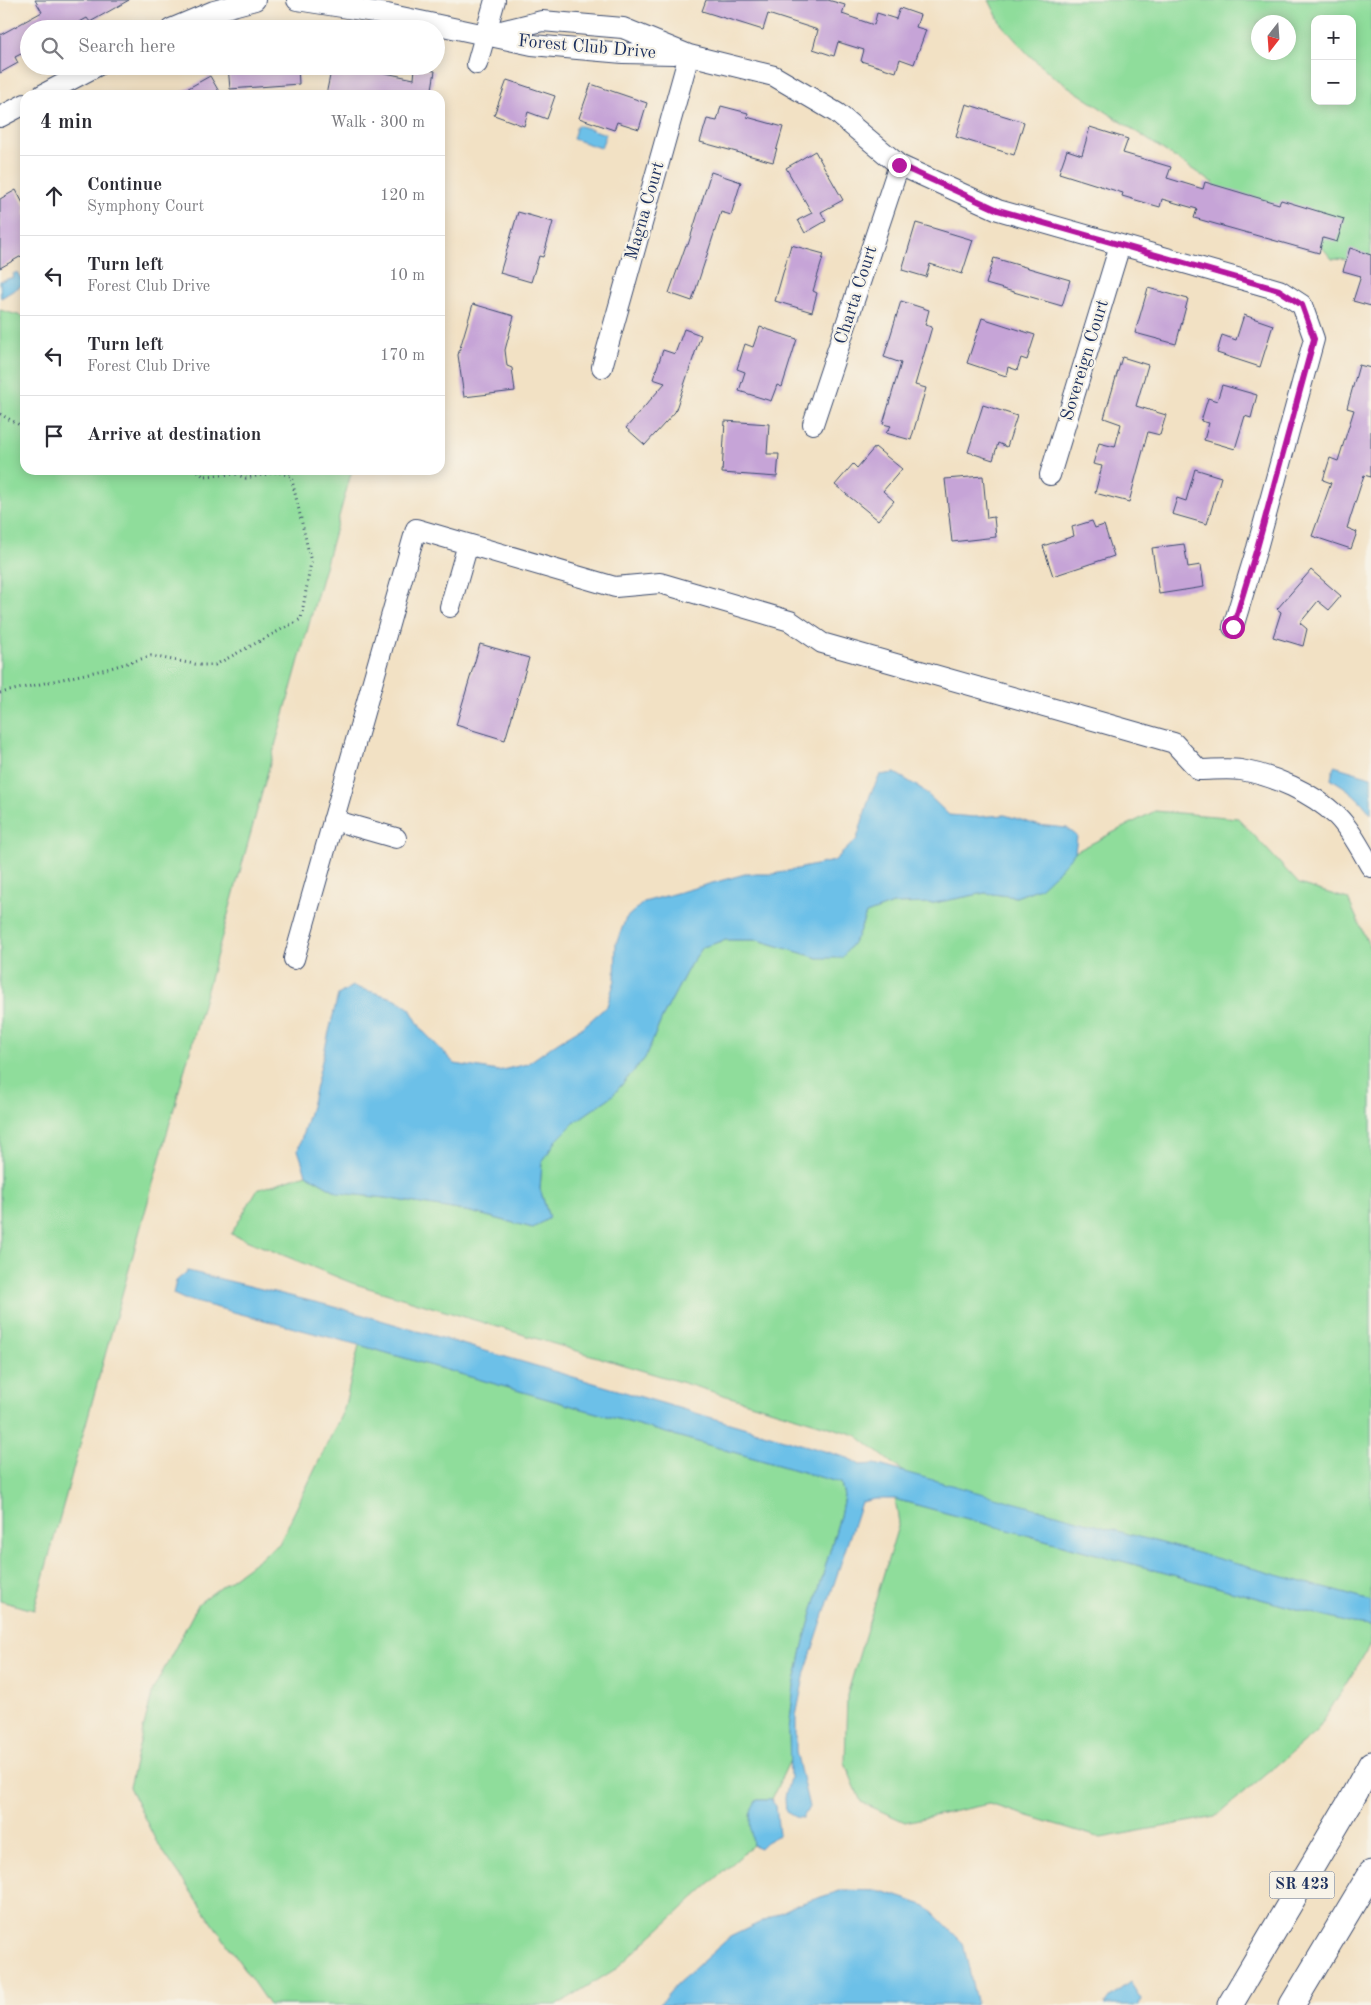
<!DOCTYPE html>
<html lang="en">
<head>
<meta charset="utf-8">
<style>
  body { margin:0; font-family:"Old Standard TT",serif; background:#f7f7f7; color:#2b2b33 }
  .controls { position:absolute; right:15px; top:15px; display:grid; overflow:hidden; border-radius:10px; box-shadow:0 2px 12px #0003 }
  .controls button { width:45px; height:45px; display:grid; place-items:center; padding:0; border:0; border-bottom:1px solid #e1e1e2; background:#fff; color:#2b2b33; font:25px sans-serif }
  .compass { position:absolute; left:1251px; top:15px; width:45px; height:45px; border-radius:50%; background:#fff; box-shadow:0 2px 12px #0003; rotate:197deg }
  .stop { position:absolute; width:15px; height:15px; margin:-11px; border:4px solid #b5179e; border-radius:50%; background:#fff }
  .stop.end { background:#b5179e; border-color:#fff; box-shadow:0 1px 5px #0008 }
  .list { margin:0; padding:0; list-style:none }
  h2 { display:flex; justify-content:space-between; align-items:center; height:65px; margin:0; padding:0 20px; font-size:21px }
  h2 small { font-size:16px; font-weight:400; color:#7c7c81 }
  .list li { display:grid; grid-template-columns:32px 1fr auto; gap:15px; align-items:center; box-sizing:border-box; height:80px; padding:0 20px; border-top:1px solid #e1e1e2 }
  .list b { display:block; font-size:19px; white-space:nowrap }
  .list p { margin:0; font-size:16px; white-space:nowrap; color:#7c7c81 }
  .list em { font-size:16px; font-style:normal; color:#7c7c81 }
  .icon { flex:none; width:28px; height:28px; fill:none; stroke:currentColor; stroke-width:2; stroke-linecap:round; stroke-linejoin:round }
  .map { position:relative; flex:none; width:1371px; height:2005px; overflow:hidden }
  .search { position:absolute; background:#fff; box-shadow:0 2px 12px #0003; left:20px; top:20px; width:425px; height:55px; display:flex; align-items:center; gap:12px; box-sizing:border-box; padding:0 18px; border-radius:28px; color:#7c7c81; font-size:19px }
  .panel { position:absolute; background:#fff; box-shadow:0 2px 12px #0003; left:20px; top:90px; width:425px; height:385px; border-radius:15px }
  .map>svg:first-child { display:block }
  .green { fill:#8fdd9b; stroke:#55867c; fill-rule:evenodd }
  .water { fill:#6cc0e8; stroke:#4478a3 }
  .building { fill:#c6a4d7 }
  .lines { fill:none; stroke-linecap:round; stroke-linejoin:round }
  .minor-casing { stroke:#3b4a6d; stroke-width:22 }
  .major-casing { stroke:#3b4a6d; stroke-width:27 }
  .path { stroke:#3b4a6d; stroke-width:3; stroke-dasharray:1 4; stroke-linecap:butt }
  .minor { stroke:#fff; stroke-width:20 }
  .major { stroke:#fff; stroke-width:25 }
  .route { stroke:#b5179e; stroke-width:6 }
  .labels { text-anchor:middle; dominant-baseline:central; stroke-width:4.5; stroke-linejoin:round; paint-order:stroke }
  .shield { fill:#f7f3e8; stroke:#5d6a87; stroke-width:1 }
  .shield-label { font-size:16px; font-weight:bold; fill:#1b2f5e }
  .street-label { font-size:18px; fill:#1b2f5e; stroke:#f7f3e8 }
</style>
</head>
<body>
<div class="map">
<svg width="1371" height="2005" viewBox="0 0 1371 2005">
  <rect width="100%" height="100%" fill="#f7f3e8"/>
  <filter id="ink" filterUnits="userSpaceOnUse"><feTurbulence type="fractalNoise" baseFrequency=".02" numOctaves="2"/><feDisplacementMap in="SourceGraphic" scale="10" xChannelSelector="R" yChannelSelector="G"/><feConvolveMatrix kernelMatrix="1 2 1 2 8 2 1 2 1" color-interpolation-filters="sRGB"/></filter>
  <filter id="wash" filterUnits="userSpaceOnUse"><feTurbulence type="fractalNoise" baseFrequency=".0096" numOctaves="4" result="noise"/><feDisplacementMap in="SourceGraphic" scale="20" xChannelSelector="R" yChannelSelector="G"/><feGaussianBlur stdDeviation="1.12" result="paint"/><feColorMatrix in="noise" values="0 0 0 0 0 0 0 0 0 0 0 0 0 0 0 0 0 1.4 0 .05"/><feComposite in="paint" operator="in"/></filter>
  <g filter="url(#wash)">
    <rect width="100%" height="100%" fill="#f2e1c4"/>
    <path class="green" d="M989,0H1371V261L1332,259L1309,232L1238,210L1213,183L1054,77L1028,54L1001,24ZM1315,19H1352V101H1315ZM1258,22H1288V52H1258Z
      M0,310L25,317V470H352L34,1610L0,1601Z
      M1155,811L1238,818L1299,884L1348,899L1371,950V1601L906,1474L856,1435L352,1283L231,1234L257,1190L306,1174L339,1193L385,1198L471,1212L533,1228L549,1218L540,1189L542,1162L556,1141L576,1121L612,1096L645,1058L662,1018L690,965L703,947L726,940H758L818,958L857,937L866,914L893,904L934,903L985,893L1016,897L1040,888L1075,852Z
      M359,1345L841,1483L844,1496L840,1516L804,1641L794,1686L789,1730L790,1760L771,1800H757L750,1815L753,1845L614,1970L557,2005H269L156,1841L129,1787L153,1690L199,1603L279,1544L344,1409Z
      M895,1499L1352,1624L1371,1626V1644L1316,1732L1215,1817L1101,1838L989,1804L905,1822L861,1802L845,1763L847,1695L899,1523Z"/>
    <path class="water" d="M577,125L606,134L601,148L573,139Z
      M17,272L24,284L1,298L0,281L14,277L13,274Z
      M1334,766L1371,777V814C1360,799 1348,788 1331,779Z
      M895,773L922,789L949,815L974,817L1005,815L1037,825L1067,828L1077,836L1075,852L1057,872L1040,888L1016,897L985,893L934,903L893,904L866,914L857,937L842,958H818L758,940H726L703,947L690,965L662,1018L645,1058L612,1096L576,1121L556,1141L542,1162L540,1189L549,1218L533,1228L471,1212L385,1198L339,1193L306,1174L298,1150L311,1106L338,995L352,986L396,999L410,1009L422,1030L455,1064L498,1071L527,1064L558,1042L583,1027L607,1006L615,980L616,944L626,918L644,902L745,874H774L834,861L857,839L870,795L880,775Z
      M188,1271L343,1309L848,1458L860,1465L875,1464L1371,1601V1626L1352,1624L895,1499H875L861,1502L805,1672L796,1716V1752L809,1807L803,1818L795,1817L786,1812L785,1797L790,1778L789,1730L794,1686L804,1641L840,1516L844,1496L841,1483L359,1345L184,1299L173,1294L176,1281Z
      M757,1800H771L776,1806L779,1835L766,1842L760,1848L753,1845C751,1829 746,1814 757,1800Z
      M843,1890L882,1891L926,1906L963,1943L976,2001L975,2005H659L676,1985L730,1937L796,1905Z
      M1130,1982L1141,1999L1139,2005H1104L1110,1997Z"/>
    <g id="blocks">
      <path class="building" d="M35,0H129L90,22L87,18L67,29H29V50L15,57L18,63L0,73V35L42,12Z
        M706,0H828L845,5L842,14L874,25L877,13L896,19L900,8L920,15L916,27L926,30L914,64L900,59L896,72L861,61L864,50L838,42L834,56L813,49L818,30L768,14L763,30L702,11Z
        M228,66H298L299,84L230,89Z
        M332,66H352L414,79L415,68L435,71L431,95H326Z
        M210,76L221,95H176Z
        M507,80L555,96L547,119L528,112L524,126L494,115Z
        M591,84L647,103L639,129L617,122L614,130L579,118Z
        M966,104L1024,122L1014,155L956,137Z
        M721,106L748,113L747,117L783,127L773,162L700,142L707,119L717,121Z
        M1090,127L1128,139L1123,153L1171,167L1167,178L1203,189L1205,182L1279,204L1281,200L1344,219L1337,242L1323,238L1319,253L1194,218L1197,209L1162,199L1160,207L1122,196L1123,193L1059,173L1067,150L1082,155Z
        M815,151L843,200L821,212L826,221L805,233L798,220L812,213L786,168Z
        M711,172L741,182L731,215L721,212L692,301L669,293L686,245H688Z
        M16,190L25,207V254L0,268V199Z
        M518,212L553,222L543,257L539,256L531,282L500,273Z
        M916,223L973,240L962,274L930,264L926,277L902,270Z
        M791,245L824,254L813,291L817,293L812,312L775,301Z
        M1350,248L1371,255V306L1353,301L1361,276L1343,271Z
        M994,258L1070,280L1062,306L986,284Z
        M1148,288L1188,299L1176,344L1135,333Z
        M901,301L929,310L925,325L932,327L915,385L926,388L911,440L886,433L891,426L883,424L901,363L884,357Z
        M473,304L514,316L505,350L507,366L512,368L515,391L464,397L458,355Z
        M1244,315L1273,325L1260,367L1217,353L1222,335L1236,340Z
        M982,318L1035,335L1027,360L1021,358L1017,370L1008,367L1006,376L967,363Z
        M760,327L797,339L782,387L777,385L771,401L739,391L745,372L737,369L745,344L753,347Z
        M684,329L701,335L675,412L645,445L626,428L665,383L653,379L663,350L675,354Z
        M1122,357L1148,365L1136,406L1166,415L1160,435L1148,432L1129,502L1095,493L1102,466L1093,464L1099,443L1115,447L1121,424L1104,418Z
        M1359,365L1371,368V477L1364,475L1347,528L1357,532L1351,549L1312,536L1331,483L1323,480L1330,458L1338,461L1354,410L1347,408Z
        M1222,385L1257,395L1251,418L1245,416L1235,449L1204,440L1209,423L1201,421L1208,398L1217,401Z
        M983,405L1017,416L1007,447L998,443L993,460L968,452Z
        M725,421L769,424L767,454H779L777,477L722,473Z
        M875,447L902,469L883,491L894,501L878,520L835,485L853,464L857,468Z
        M1195,469L1221,477L1207,524L1172,514L1177,498L1186,501Z
        M983,476L987,518L994,517L996,537L952,542L945,479Z
        M1092,521L1095,528L1104,525L1114,556L1053,576L1043,546L1074,536L1072,527Z
        M1184,544L1188,567L1201,565L1204,587L1159,594L1152,548Z
        M1311,570L1341,596L1329,610L1318,601L1300,623L1307,629L1303,646L1273,637L1281,612L1277,609Z
        M480,644L529,658L505,740L456,725Z"/>
    </g>
  </g>
  <g filter="url(#ink)">
    <use href="#blocks" fill-opacity="0" stroke="#3b4a6d" stroke-width="1"/>
    <g class="lines">
      <g class="minor-casing">
        <path id="minor" d="M297,0L387,14L532,45L623,53L674,54
          M171,29L214,11L255,0
          M485,35L542,21L623,28L689,55L774,76L837,113L899,165L998,210L1279,290L1302,305L1314,339L1257,548L1233,627
          M477,64L495,0
          M42,95L97,66
          M0,117L25,104
          M602,367L689,55
          M813,424L899,165
          M1050,475L1120,245
          M450,607L468,544
          M333,820L396,838
          M294,959L416,529L615,587L660,583L790,621L822,643L1174,743L1199,770C1212,770 1228,768 1241,770C1275,776 1311,792 1337,816C1351,830 1361,850 1371,867"/>
      </g>
      <g class="major-casing">
        <path id="major" d="M1230,2005L1350,1802L1371,1764
          M1292,2005L1371,1873"/>
      </g>
      <path class="path" d="M0,414L25,428
        M0,693L107,669L151,656L200,665H215L301,619L311,562L291,476L278,472L246,478L235,474L203,476L197,470"/>
      <use href="#minor" class="minor"/>
      <use href="#major" class="major"/>
    </g>
  </g>
  <g class="lines" filter="url(#ink)">
    <path class="route" d="M899,165L998,210L1279,290L1302,305L1314,339L1257,548L1233,627"/>
  </g>
  <g class="labels">
    <rect class="shield" x="1269.5" y="1871.5" width="65" height="27" rx="4"/>
    <g class="shield-label">
      <text x="1302" y="1885">SR 423</text>
    </g>
    <g class="street-label">
      <text transform="translate(587 47) rotate(5)">Forest Club Drive</text>
      <text transform="translate(645 211) rotate(-74)">Magna Court</text>
      <text transform="translate(856 295) rotate(-72)">Charta Court</text>
      <text transform="translate(1085 360) rotate(-73)">Sovereign Court</text>
    </g>
  </g>
</svg>
<div class="controls">
<button>+</button>
<button>−</button>
</div>
<svg class="compass" viewBox="-18 -18 36 36"><path d="M0-13l5 13h-10z" fill="#e53935"/><path d="M0 13l5-13h-10z" fill="#7c7c81"/></svg>
<div class="stop" style="left:1233px;top:627px"></div>
<div class="stop end" style="left:899px;top:165px"></div>
<div class="search"><svg class="icon" aria-label="search" viewBox="0 0 24 24"><circle cx="10" cy="10" r="6"/><path d="M15 15l6 6"/></svg>Search here</div>
<section class="panel">
<h2>4 min<small>Walk · 300 m</small></h2>
<ul class="list">
<li><svg class="icon" aria-label="ahead" viewBox="0 0 24 24"><path d="M12 20V5M6 11l6-6 6 6"/></svg><div><b>Continue</b><p>Symphony Court</p></div><em>120 m</em></li>
<li><svg class="icon" aria-label="left" viewBox="0 0 24 24"><path d="M17 20v-9H6M10 6l-5 5 5 5"/></svg><div><b>Turn left</b><p>Forest Club Drive</p></div><em>10 m</em></li>
<li><svg class="icon" aria-label="left" viewBox="0 0 24 24"><path d="M17 20v-9H6M10 6l-5 5 5 5"/></svg><div><b>Turn left</b><p>Forest Club Drive</p></div><em>170 m</em></li>
<li><svg class="icon" aria-label="arrive" viewBox="0 0 24 24"><path d="M6 21V4h12l-3 4 3 4H6"/></svg><div><b>Arrive at destination</b></div></li>
</ul>
</section>
</div>
</body>
</html>
